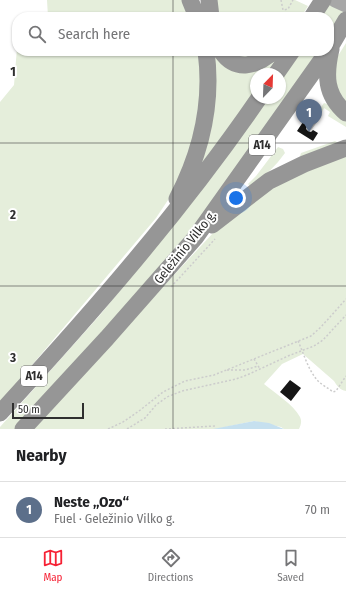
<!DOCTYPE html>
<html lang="en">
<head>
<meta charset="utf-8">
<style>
  body { margin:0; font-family:"Fira Sans Condensed",sans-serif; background:#f2f2f2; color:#202124 }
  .compass { position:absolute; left:250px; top:68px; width:36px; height:36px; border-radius:50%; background:#fff; box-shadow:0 1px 3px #0004; rotate:23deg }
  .scale { position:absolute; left:12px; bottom:10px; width:72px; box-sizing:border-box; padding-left:4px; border:2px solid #2f2f2f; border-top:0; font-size:11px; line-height:14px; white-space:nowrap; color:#2f2f2f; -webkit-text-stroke:3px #fff; paint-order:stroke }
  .you { position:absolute; left:236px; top:198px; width:14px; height:14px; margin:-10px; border:3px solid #fff; border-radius:50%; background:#1a73e8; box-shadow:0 0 0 6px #1a73e833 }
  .badge { display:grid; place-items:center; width:26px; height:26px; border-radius:50%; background:#f62134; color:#fff; font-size:13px; font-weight:700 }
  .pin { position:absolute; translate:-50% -33px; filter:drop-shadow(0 1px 2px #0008) }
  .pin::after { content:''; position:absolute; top:21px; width:14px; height:12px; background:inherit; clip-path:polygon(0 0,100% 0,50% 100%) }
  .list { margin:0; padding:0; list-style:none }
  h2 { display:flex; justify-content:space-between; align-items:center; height:52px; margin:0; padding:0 16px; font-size:17px }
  h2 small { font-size:13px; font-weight:400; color:#757577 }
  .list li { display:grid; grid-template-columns:26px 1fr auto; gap:12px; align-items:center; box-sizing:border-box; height:56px; padding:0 16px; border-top:1px solid #e0e0e0 }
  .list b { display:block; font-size:15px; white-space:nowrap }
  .list p { margin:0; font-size:13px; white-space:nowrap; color:#757577 }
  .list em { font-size:13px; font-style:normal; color:#757577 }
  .icon { flex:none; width:22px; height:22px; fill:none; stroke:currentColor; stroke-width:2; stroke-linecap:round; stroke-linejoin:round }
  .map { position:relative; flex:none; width:346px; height:429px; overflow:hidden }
  .search { position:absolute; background:#fff; box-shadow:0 1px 3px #0004; left:12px; right:12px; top:12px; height:44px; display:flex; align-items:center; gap:10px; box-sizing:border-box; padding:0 14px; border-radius:16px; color:#757577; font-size:15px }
  .sheet { height:108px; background:#fff }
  nav { display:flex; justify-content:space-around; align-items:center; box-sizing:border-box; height:56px; border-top:1px solid #e0e0e0; background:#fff; font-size:11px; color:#757577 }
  nav a { display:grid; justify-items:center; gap:2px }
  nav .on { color:#f62134 }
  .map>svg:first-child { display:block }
  .green { fill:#e5eedb }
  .water { fill:#c6e0ef }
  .building { fill:#161616 }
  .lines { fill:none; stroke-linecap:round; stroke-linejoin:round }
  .path { stroke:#ccc; stroke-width:1.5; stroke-dasharray:2 2; stroke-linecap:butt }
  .lane { stroke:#ccc; stroke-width:4.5 }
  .primary { stroke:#a7a7a7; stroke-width:15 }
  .highway { stroke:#969696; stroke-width:17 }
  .grid { fill:none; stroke:#2f2f2f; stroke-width:1; stroke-opacity:0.55 }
  .labels { text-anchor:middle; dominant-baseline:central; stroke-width:4; stroke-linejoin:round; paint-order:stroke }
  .shield { fill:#fff; stroke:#6d6d6d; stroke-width:1 }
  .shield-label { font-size:12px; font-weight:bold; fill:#2f2f2f }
  .street-label { font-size:13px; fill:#2f2f2f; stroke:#fff }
  .grid-label { font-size:13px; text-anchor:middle; font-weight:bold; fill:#2f2f2f; stroke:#fff; stroke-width:4; stroke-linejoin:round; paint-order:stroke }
</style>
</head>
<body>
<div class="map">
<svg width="346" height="429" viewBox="0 0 346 429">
  <rect width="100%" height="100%" fill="#fff"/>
  <path class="green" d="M47,0H185L192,17H48Z
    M214,0H295L308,6L301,17H217Z
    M331,0L346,8L329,35V17H320Z
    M346,43V106L336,94V59Z
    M17,48V51H201L200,118L176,188L156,218L0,403V102L14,85Z
    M212,51L224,63L283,51L268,74H256V91L195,177Z
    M226,51H267L248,61Z
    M299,51H318L208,210L91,348L16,429H0V427L100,315L194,199L266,98H280V78Z
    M324,103L327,104L346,121V127L328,116L330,112L324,108L322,112L321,107Z
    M335,141L338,143L301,158L300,156L301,153Z
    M278,147L283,149L285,153C274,168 266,175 250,186L248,184L256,176Z
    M346,155V391C340,390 337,386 334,381L303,354L282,364L264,384C276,394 293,404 300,417C302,421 301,425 299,429H284L281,427L254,421L216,429H31L213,233L282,181Z"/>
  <path class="water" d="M254,421L269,423L284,429H213Z"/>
  <path class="building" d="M303,122L307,125L306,129L308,131L311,132L313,130L318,133L313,141L297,131Z
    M290,380L301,388L291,401L280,392Z"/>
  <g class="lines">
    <path class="path" d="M281,0L283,10L288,9L293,0
      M171,287L215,239
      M298,341C304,354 308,370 318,381C322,385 328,388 333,392L336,391L346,376
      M254,359L260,369
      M227,370H245L258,366
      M108,429L123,422L139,411L163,392L185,381L214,375L311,336L321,327L346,299
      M127,429L145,418L156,405L167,397L182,391L236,379L247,375L288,356L314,346L323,340L346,315
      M165,429L215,426"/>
    <path class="lane" d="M310,128L315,121"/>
    <path class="primary" d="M335,0L346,5"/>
    <path class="highway" d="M190,0L197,17
      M209,0L211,17
      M312,17L323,0
      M329,49L346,20
      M331,49C325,75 325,95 346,113
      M221,51C236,73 257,66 274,51
      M276,74L292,51
      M177,199C201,153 213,103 206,51
      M212,225L269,181L304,164L346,148
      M0,413C92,313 182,210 259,98
      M23,429L107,338L195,238L328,51"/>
  </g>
  <path class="grid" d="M173,0V17M173,51V429M0,143H346M0,286H346"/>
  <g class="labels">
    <g class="shield">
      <rect x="249" y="135" width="26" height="20" rx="3"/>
      <rect x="21" y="366" width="26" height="20" rx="3"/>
    </g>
    <g class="shield-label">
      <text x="262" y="145">A14</text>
      <text x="34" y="376">A14</text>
    </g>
    <g class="street-label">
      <text transform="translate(185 247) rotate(-51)">Geležinio Vilko g.</text>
    </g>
  </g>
  <g class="grid-label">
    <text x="13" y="76">1</text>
    <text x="13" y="219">2</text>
    <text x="13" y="362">3</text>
  </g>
</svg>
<svg class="compass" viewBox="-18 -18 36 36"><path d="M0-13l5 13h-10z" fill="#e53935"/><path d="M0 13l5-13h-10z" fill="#757577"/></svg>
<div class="scale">50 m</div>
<div class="you"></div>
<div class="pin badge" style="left:309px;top:132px;background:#5c6f8a">1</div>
<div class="search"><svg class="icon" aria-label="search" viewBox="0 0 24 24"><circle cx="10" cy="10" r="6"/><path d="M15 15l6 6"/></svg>Search here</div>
</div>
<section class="sheet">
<h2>Nearby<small></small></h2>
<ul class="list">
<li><span class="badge" style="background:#5c6f8a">1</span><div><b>Neste „Ozo“</b><p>Fuel · Geležinio Vilko g.</p></div><em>70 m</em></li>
</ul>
</section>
<nav>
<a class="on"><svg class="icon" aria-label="map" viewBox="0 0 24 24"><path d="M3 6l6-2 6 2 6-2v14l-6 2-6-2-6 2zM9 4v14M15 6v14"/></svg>Map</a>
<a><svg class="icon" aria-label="directions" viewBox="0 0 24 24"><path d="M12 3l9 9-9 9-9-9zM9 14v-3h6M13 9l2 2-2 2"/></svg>Directions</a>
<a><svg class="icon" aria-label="saved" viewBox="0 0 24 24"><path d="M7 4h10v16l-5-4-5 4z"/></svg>Saved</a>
</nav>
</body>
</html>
